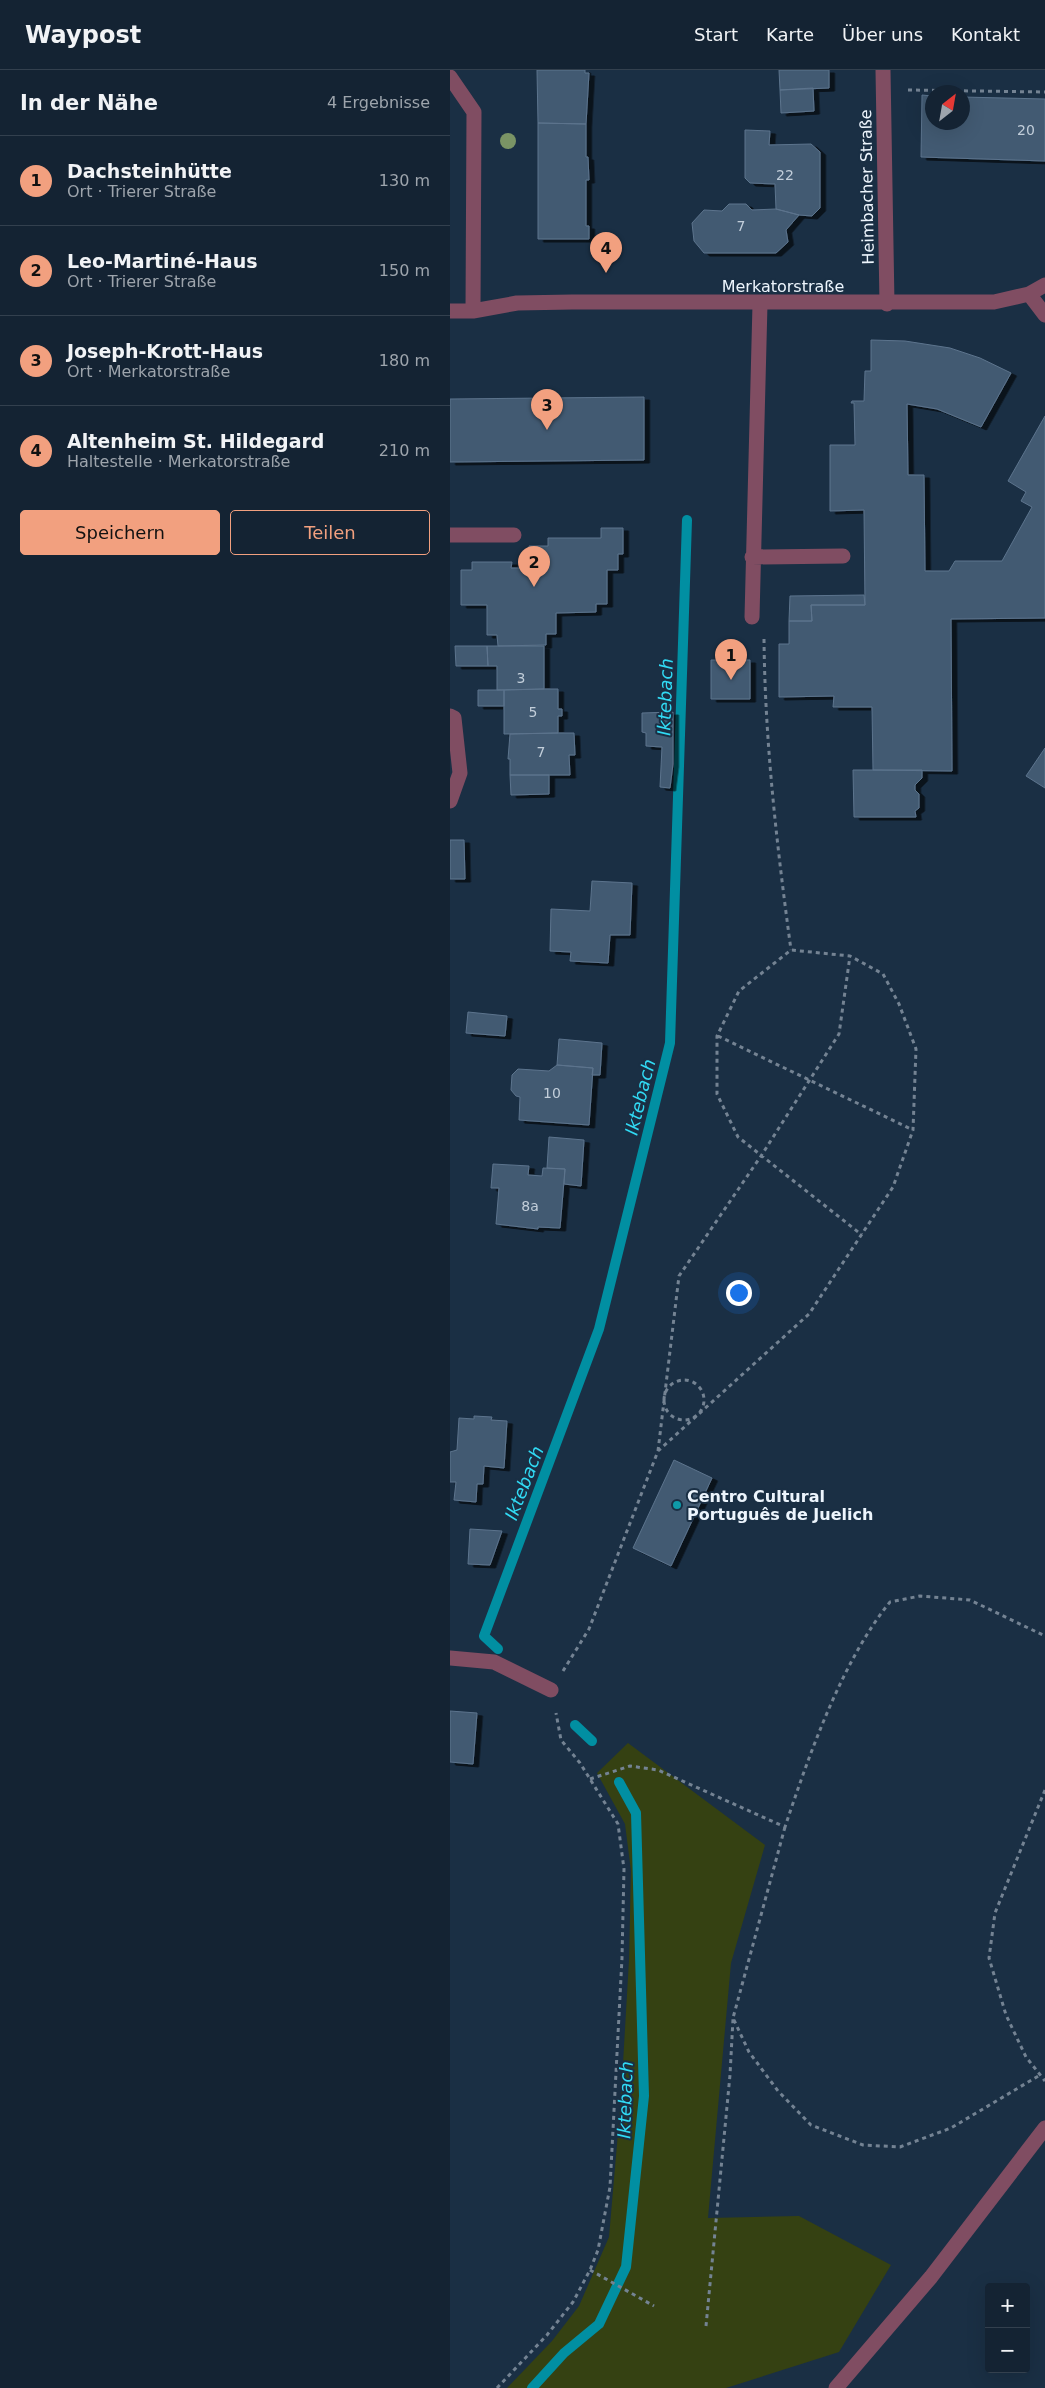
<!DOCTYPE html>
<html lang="de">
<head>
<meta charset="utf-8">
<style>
  body { margin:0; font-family:"DejaVu Sans",sans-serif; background:#212f3f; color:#f1f3f6 }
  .controls { position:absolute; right:15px; bottom:15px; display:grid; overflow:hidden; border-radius:5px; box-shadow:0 5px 20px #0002 }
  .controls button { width:45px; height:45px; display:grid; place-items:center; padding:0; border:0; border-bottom:1px solid #33404e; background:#142333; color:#f1f3f6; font:25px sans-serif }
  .compass { position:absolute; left:475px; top:15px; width:45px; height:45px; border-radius:50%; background:#142333; box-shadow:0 5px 20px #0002; rotate:31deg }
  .you { position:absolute; left:288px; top:1222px; width:18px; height:18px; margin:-12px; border:4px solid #fff; border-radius:50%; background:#1a73e8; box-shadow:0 0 0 8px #1a73e833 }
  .badge { display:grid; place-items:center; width:32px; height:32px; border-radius:50%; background:#f2a07f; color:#111; font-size:16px; font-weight:700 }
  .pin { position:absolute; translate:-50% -41px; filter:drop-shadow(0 1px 2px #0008) }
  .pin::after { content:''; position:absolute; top:26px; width:18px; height:15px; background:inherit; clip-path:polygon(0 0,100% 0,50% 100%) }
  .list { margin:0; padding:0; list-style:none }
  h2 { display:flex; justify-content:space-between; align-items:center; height:65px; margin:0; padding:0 20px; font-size:21px }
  h2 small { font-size:16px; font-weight:400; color:#9da4ac }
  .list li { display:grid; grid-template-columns:32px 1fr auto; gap:15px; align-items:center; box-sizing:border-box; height:90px; padding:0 20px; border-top:1px solid #33404e }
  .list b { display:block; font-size:19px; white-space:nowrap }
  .list p { margin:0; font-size:16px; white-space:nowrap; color:#9da4ac }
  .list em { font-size:16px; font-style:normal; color:#9da4ac }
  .actions { display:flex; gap:10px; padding:15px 20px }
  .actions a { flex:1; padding:11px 0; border:1px solid #f2a07f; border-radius:5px; text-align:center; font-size:18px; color:#f2a07f }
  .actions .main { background:#f2a07f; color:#111 }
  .map { position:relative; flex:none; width:595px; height:2318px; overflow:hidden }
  header { display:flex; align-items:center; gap:30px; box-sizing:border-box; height:70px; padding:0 25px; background:#142333; border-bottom:1px solid #33404e }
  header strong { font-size:24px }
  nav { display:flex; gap:28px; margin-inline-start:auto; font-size:18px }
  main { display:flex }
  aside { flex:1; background:#142333 }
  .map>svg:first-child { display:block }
  .green { fill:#354112 }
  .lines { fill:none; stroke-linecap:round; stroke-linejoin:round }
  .stream { stroke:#018fa2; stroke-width:10 }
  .building { fill:#435a72; stroke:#5c748d; filter:url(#shadow) }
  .path { stroke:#748393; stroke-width:3; stroke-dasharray:4 4; stroke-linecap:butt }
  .minor { stroke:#804d62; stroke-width:15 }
  .tree { fill:#7a9465 }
  .culture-dot { fill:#0f9aa8; stroke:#1a2f44; stroke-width:2 }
  .labels { text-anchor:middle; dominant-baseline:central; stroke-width:4; stroke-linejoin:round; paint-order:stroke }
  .number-label { font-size:14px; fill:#c2ceda }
  .street-label { font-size:16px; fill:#edf5fd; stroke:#1a2f44 }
  .poi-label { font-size:16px; font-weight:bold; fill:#edf5fd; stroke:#1a2f44; text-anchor:start }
  .water-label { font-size:18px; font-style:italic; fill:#31daf4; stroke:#1a2f44 }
</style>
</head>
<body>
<header>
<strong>Waypost</strong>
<nav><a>Start</a><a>Karte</a><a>Über uns</a><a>Kontakt</a></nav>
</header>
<main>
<aside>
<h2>In der Nähe<small>4 Ergebnisse</small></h2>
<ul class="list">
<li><span class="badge">1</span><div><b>Dachsteinhütte</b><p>Ort · Trierer Straße</p></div><em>130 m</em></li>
<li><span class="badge">2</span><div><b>Leo-Martiné-Haus</b><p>Ort · Trierer Straße</p></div><em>150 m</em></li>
<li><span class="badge">3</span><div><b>Joseph-Krott-Haus</b><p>Ort · Merkatorstraße</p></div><em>180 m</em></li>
<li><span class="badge">4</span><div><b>Altenheim St. Hildegard</b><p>Haltestelle · Merkatorstraße</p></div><em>210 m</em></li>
</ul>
<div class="actions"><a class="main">Speichern</a><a>Teilen</a></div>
</aside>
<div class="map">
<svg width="595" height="2318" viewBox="0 0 595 2318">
  <defs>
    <filter id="shadow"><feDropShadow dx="5.5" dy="3" stdDeviation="0" flood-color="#0009"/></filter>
  </defs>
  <rect width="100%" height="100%" fill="#1a2f44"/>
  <path class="green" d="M178,1673L315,1775L281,1893L258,2148L349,2146L441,2195L389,2282L276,2318H57L102,2271L129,2236L159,2167L171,2028L179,1890L181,1801L175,1754L147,1703Z"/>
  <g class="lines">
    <path class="stream" d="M48,1579L34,1566L149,1259L220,973L237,450
      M125,1655L142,1671
      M82,2318L114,2283L149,2254L176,2197L194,2026L186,1743L169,1712"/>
  </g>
  <path class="building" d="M87,0H135V3H139L136,54L88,53Z
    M329,0H379V18L330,20Z
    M363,18L364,41L331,43L330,20Z
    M472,25L482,26V52H512V27L595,29V91L471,87Z
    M88,53L136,54V87H138L139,110H136V156H139V169H88Z
    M295,60L320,61L319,75L361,74L370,82V138L362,146L349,145L326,139L325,114L300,113L295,108Z
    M279,134H296L302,140L326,139L349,145L336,160L338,172L326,183H254L244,171L242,153L254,140L272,141Z
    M421,270L455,271L500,278L530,288L561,303L531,357L487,339L457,334L458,405H474L475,501H499L505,491H552L582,437L571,431L576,422L558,411L595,346V548L501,549L502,701L423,700L422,637H383L384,626L329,627V574H339V551H362L361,535H415L414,440L380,441V375H405L404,333H401L402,331H414L415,301H421Z
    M194,327V390L0,392V329Z
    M151,458H173V484H168V500H157V534H146V542L106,543V564H96V575L48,576L47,565H37V535H11V500H22V492H62L61,498H79V476H98V468H151Z
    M414,525L415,535H361L362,551H339L340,526Z
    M5,576H37L38,596H6Z
    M37,576H94V619L47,620V596H38Z
    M261,590H300V629H261Z
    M94,619H108V639H112V646H108V663L54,664V620Z
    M28,620H54V636H28Z
    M223,642V694L220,718L210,717L212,677L196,676V663L192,662V643Z
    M108,663H124L125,685H119L120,705H60V689H58L60,664Z
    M595,678V718L576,706Z
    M403,700H472V708L465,715V720L469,724V738L465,741L466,747H404Z
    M60,705H99V724L61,725Z
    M0,770H14L15,809H0Z
    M142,811L182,813L180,865H160L158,893L120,891L121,882L100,881L101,839L140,841Z
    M18,942L57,946L55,966L16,963Z
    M109,969L152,973L150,1005H142L143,998L107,995Z
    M107,995L143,998L139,1055L69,1050L70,1027L66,1026L61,1020L62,1005L68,999L99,1001Z
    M99,1067L134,1070L131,1116L114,1114L115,1099L97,1098Z
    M43,1094L79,1096L78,1105L92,1106L93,1098L115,1099L110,1158L88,1157V1159L46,1154L49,1118H41Z
    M24,1346L42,1347L41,1350L57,1351L54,1398L34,1396L33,1414H27L26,1432L4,1430L6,1412H0V1382L7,1380L9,1348L24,1349Z
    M224,1390L262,1408L221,1496L183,1478Z
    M20,1459L52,1461L40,1495L18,1494Z
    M0,1641L27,1643L23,1694L0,1692Z"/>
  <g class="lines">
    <path class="path" d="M458,20L595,22
      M314,569C315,673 327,777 341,880
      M268,966L463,1060
      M214 1330a20 20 0 1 1 40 0a20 20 0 1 1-40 0Z
      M208,1381L229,1206L311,1086L389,964L400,886
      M113,1601L139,1559L208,1381L359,1244L443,1117L463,1060L466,979L449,934L433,904L400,886L341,880L289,921L267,966V1024L288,1067L412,1165
      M140,1709L180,1696L208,1700L335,1757C359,1685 392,1591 440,1532L470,1526L520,1530L595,1566
      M595,1720L545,1843L539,1888L556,1945L576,1987L595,2011
      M335,1757L283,1948L299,1982L328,2021L361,2055L413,2075L450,2077L501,2058L590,2005
      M140,2200L204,2236
      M256,2256L280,2005L283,1949
      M47,2318L97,2265L123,2232L140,2200L148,2180L160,2117L172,1888L174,1799L168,1754L130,1693L111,1670L106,1643"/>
    <path class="minor" d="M433,0L437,234
      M0,7L24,42L23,241
      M579,224L595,245
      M0,241H23L67,233L122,232H544L579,224L595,215
      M0,465H64
      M302,487L393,486
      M302,547L310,234
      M0,646L4,648L10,703L0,731
      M0,1588L44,1592L101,1620
      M386,2318L481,2207L595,2058"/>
  </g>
  <circle class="tree" cx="58" cy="71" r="8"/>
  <circle class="culture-dot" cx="227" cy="1435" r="5"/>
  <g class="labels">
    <g class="number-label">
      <text x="576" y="60">20</text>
      <text x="335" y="105">22</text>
      <text x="291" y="156">7</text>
      <text x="71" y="608">3</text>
      <text x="83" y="642">5</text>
      <text x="91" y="682">7</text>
      <text x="102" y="1023">10</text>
      <text x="80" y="1136">8a</text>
    </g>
    <g class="street-label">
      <text transform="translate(417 117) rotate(-91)">Heimbacher Straße</text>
      <text x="333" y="216">Merkatorstraße</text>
    </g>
    <g class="poi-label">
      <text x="237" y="1426">Centro Cultural<tspan x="237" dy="18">Português de Juelich</tspan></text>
    </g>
    <g class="water-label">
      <text transform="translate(215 627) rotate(-88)">Iktebach</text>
      <text transform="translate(190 1027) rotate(-76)">Iktebach</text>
      <text transform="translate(74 1413) rotate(-69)">Iktebach</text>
      <text transform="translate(175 2030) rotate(-88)">Iktebach</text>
    </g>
  </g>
</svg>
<div class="controls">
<button>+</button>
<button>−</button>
</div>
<svg class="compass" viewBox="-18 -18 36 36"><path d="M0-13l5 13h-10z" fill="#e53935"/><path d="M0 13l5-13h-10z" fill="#9da4ac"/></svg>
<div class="you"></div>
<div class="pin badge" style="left:281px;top:610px">1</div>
<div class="pin badge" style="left:84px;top:517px">2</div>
<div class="pin badge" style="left:97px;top:360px">3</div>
<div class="pin badge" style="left:156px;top:203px">4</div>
</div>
</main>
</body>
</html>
